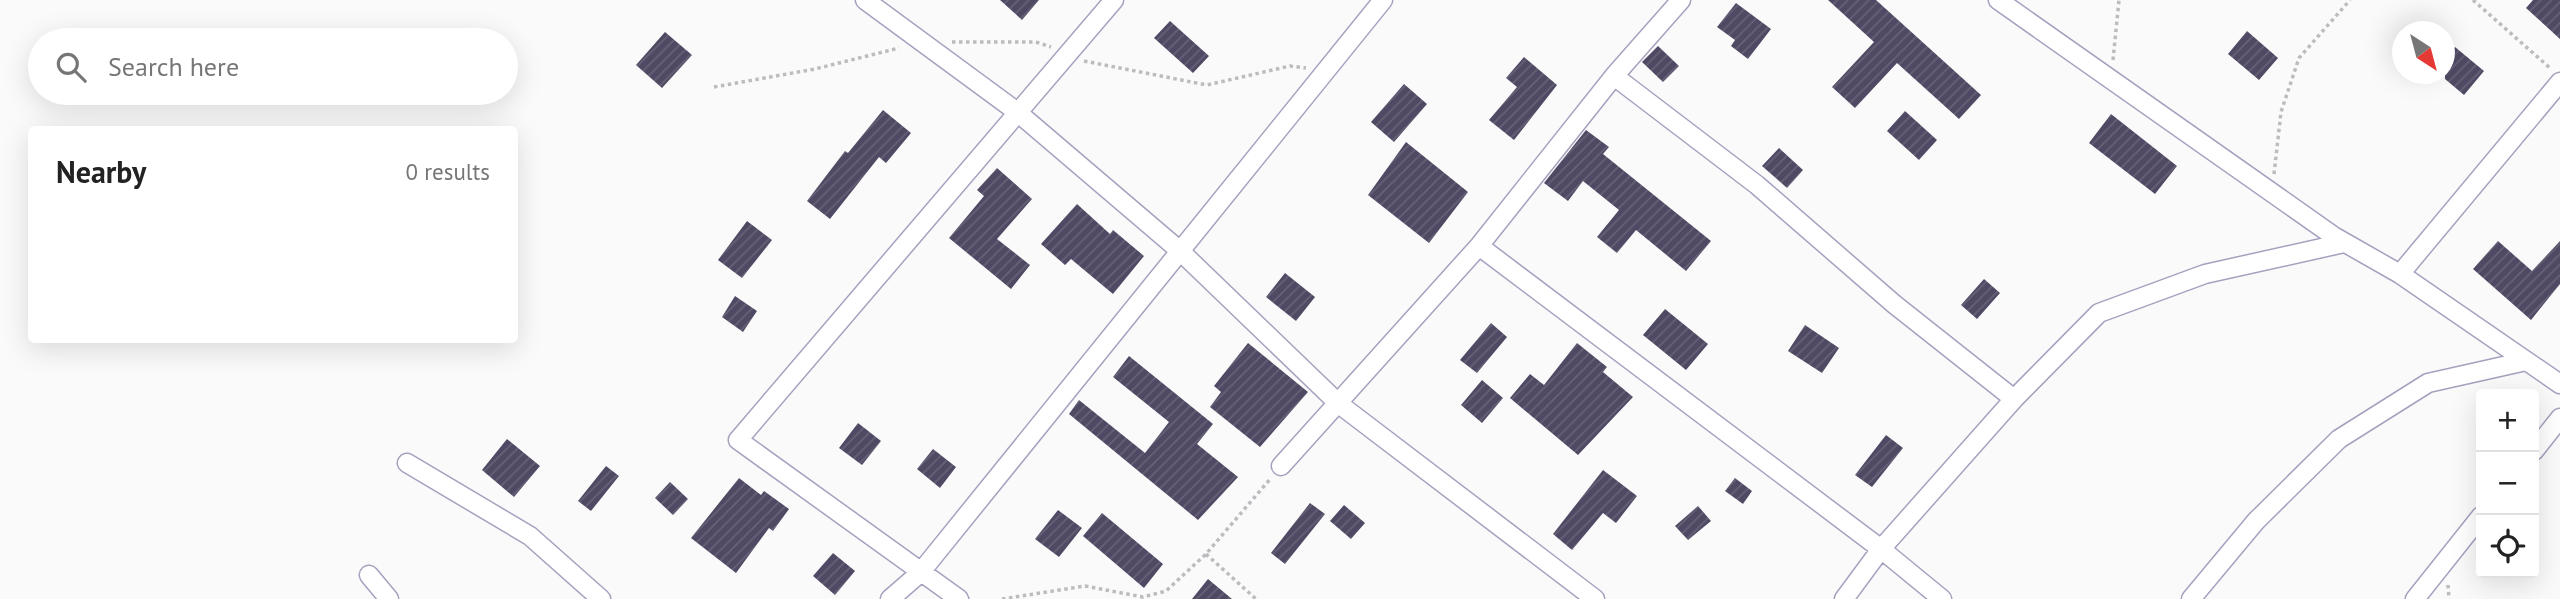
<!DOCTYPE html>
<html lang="en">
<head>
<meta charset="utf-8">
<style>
  body { margin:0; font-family:"PT Sans",sans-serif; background:#f6f6f6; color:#222 }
  .controls { position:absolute; right:21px; bottom:21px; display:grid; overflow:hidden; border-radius:7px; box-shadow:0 7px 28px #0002 }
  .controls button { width:63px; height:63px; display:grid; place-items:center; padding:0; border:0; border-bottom:2px solid #e0e0e0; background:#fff; color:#222; font:35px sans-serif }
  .compass { position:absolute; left:2392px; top:21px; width:63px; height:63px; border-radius:50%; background:#fff; box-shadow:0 7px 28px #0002; rotate:144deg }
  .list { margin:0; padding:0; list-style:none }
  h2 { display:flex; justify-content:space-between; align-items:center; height:91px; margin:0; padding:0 28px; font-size:30px }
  h2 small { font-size:23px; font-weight:400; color:#767676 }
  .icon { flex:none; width:38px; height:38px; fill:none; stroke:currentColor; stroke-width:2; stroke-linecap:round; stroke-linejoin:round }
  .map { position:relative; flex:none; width:2560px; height:599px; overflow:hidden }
  .search { position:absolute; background:#fff; box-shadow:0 7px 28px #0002; left:28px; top:28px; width:490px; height:77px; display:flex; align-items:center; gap:18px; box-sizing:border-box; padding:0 24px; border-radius:38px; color:#767676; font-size:26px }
  .panel { position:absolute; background:#fff; box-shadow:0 7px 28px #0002; left:28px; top:126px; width:490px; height:217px; border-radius:7px }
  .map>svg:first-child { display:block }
  .building { fill:url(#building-hatch) }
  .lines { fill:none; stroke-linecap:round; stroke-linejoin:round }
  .street-casing { stroke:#a7a0bf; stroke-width:21 }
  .path { stroke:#bcbbbf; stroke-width:3.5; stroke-dasharray:3.5 3.5; stroke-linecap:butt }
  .street { stroke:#fff; stroke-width:18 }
</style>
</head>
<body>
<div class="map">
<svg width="2560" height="599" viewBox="0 0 2560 599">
  <defs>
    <pattern id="building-hatch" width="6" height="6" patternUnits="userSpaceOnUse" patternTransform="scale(1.75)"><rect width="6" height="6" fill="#504964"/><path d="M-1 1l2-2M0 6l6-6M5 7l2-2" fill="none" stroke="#676177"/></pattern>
  </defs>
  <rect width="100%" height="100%" fill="#fafafa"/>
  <path class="building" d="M1000,0H1039L1022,20Z
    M1828,0H1876L1981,95L1959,119L1897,63L1855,108L1832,87L1874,42Z
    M2533,0H2560V39L2526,8Z
    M1736,3L1771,29L1748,59L1731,46L1735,40L1717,27Z
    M1170,21L1209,56L1193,73L1154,38Z
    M2247,31L2278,58L2259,80L2228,54Z
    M665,32L692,55L662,88L636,65Z
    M1658,46L1679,66L1663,82L1642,62Z
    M2455,47L2484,71L2464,95L2445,79V59Z
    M1524,57L1557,85L1514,140L1489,120L1517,87L1506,78Z
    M1404,84L1427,104L1394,142L1371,122Z
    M883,110L911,133L886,163L879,157L830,219L807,201L845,151L848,153Z
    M1905,111L1937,140L1919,160L1887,131Z
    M2111,114L2177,166L2155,194L2089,143Z
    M1586,130L1609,147L1603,154L1711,241L1686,271L1636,230L1617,253L1597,237L1619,210L1583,181L1568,201L1544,183Z
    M1406,142L1468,192L1429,243L1368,195Z
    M1779,148L1803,170L1787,188L1762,166Z
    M997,168L1032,199L997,239L1030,265L1011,289L949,238L984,196L977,190Z
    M1077,204L1110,234L1113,230L1144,256L1113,294L1071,259L1065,265L1041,244Z
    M747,221L772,240L742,278L718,260Z
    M2498,241L2532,271L2560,241V284L2531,320L2473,269Z
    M1285,273L1315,297L1296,321L1266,297Z
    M1984,279L2000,293L1977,319L1961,305Z
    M735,296L757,311L743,332L722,317Z
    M1665,309L1708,344L1686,370L1643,335Z
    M1491,323L1507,337L1477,373L1460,360Z
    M1805,325L1839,348L1822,373L1788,351Z
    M1248,343L1308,392L1260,447L1210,407L1221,392L1214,386Z
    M1577,343L1607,367L1603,372L1633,397L1578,455L1510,398L1530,374L1544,385Z
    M1129,356L1213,424L1197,444L1238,477L1198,520L1069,414L1079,400L1145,453L1169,422L1113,377Z
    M1482,380L1503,398L1482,423L1461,405Z
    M858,423L881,441L862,465L839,448Z
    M1886,435L1903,448L1872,487L1855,475Z
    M507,439L540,466L514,497L482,470Z
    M933,449L956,467L940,488L917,469Z
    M606,466L619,476L591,511L578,501Z
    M1603,470L1637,496L1616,523L1603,513L1572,550L1553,534Z
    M739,478L761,495L764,491L789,509L773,531L769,528L736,573L691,538Z
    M1735,478L1752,491L1743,504L1725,491Z
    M670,482L688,499L673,515L655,498Z
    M1310,503L1325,514L1285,564L1271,553Z
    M1344,505L1365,523L1351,539L1330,521Z
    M1698,506L1711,521L1688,540L1675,526Z
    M1058,510L1082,528L1059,557L1035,539Z
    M1102,513L1163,564L1144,588L1083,536Z
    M833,553L855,571L835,595L813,576Z
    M1208,579L1232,599H1192Z"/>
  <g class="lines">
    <g class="street-casing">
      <path id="street" d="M865,0L1016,111L1179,250L1339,404L1595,599
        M1998,0L2335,237L2400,274L2560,384
        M1614,76L1757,185L1894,304L2014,399
        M1479,246L1881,549L1942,599
        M2400,274L2560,82
        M2534,451L2560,418
        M407,463L530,536L601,599
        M1281,466L1479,246L1614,76L1681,0
        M369,575L389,599
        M890,599L920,573L1383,0
        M959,599L738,440L1114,0
        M1844,599L1881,549L2014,399L2099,313L2205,274L2344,243
        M2191,599L2256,521L2339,439L2428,383L2526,361
        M2415,599L2481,516"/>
    </g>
    <path class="path" d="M2473,0L2550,68
      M952,42H1036L1051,47
      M2113,60L2119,0
      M1084,61L1207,85L1290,66L1306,68
      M714,87L815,69L899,48
      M2274,174L2281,112L2299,58L2350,0
      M1206,554L1256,599
      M2448,585L2449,599
      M1002,599L1085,586L1143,597L1166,591L1206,554L1271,478"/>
    <use href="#street" class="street"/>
  </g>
</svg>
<div class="controls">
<button>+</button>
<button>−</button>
<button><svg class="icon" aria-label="locate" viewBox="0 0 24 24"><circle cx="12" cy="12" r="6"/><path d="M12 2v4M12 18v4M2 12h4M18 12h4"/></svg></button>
</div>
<svg class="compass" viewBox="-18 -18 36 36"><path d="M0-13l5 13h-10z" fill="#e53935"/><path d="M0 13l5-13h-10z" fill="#767676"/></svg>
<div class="search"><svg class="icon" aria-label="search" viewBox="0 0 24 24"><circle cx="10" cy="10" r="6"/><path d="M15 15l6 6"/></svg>Search here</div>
<section class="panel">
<h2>Nearby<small>0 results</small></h2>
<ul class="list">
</ul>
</section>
</div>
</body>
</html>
